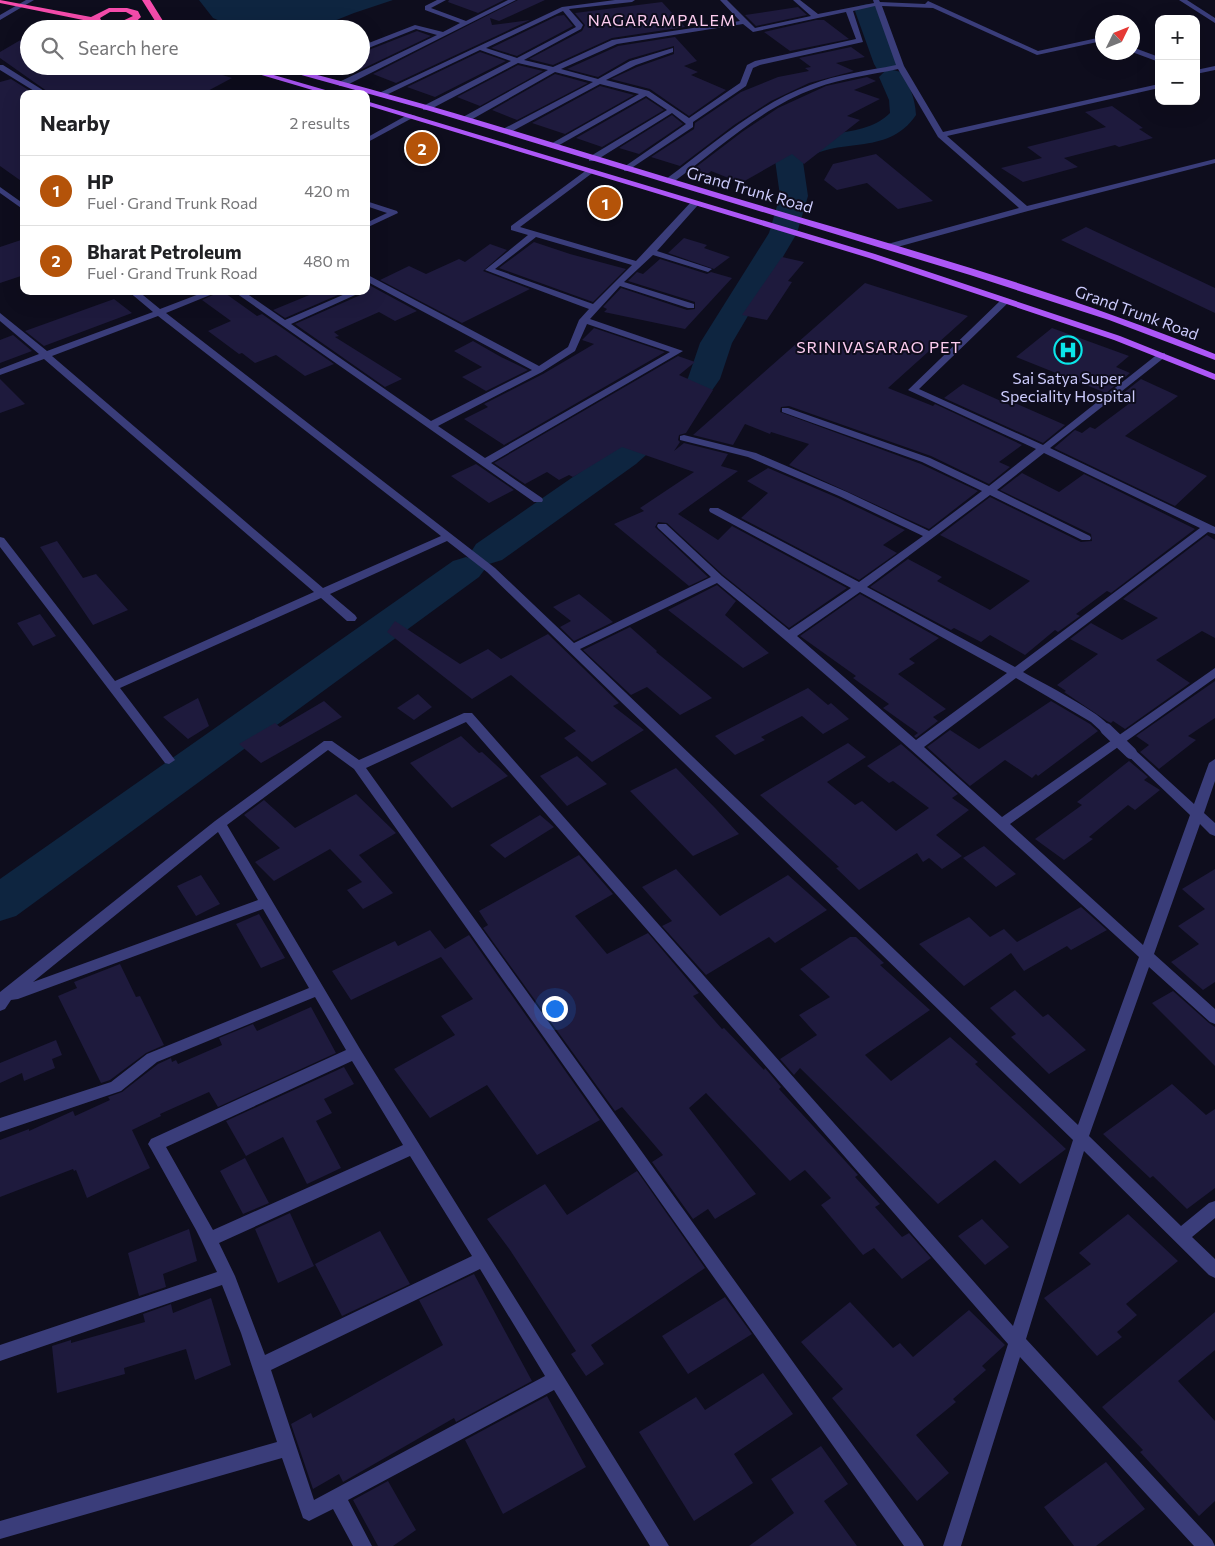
<!DOCTYPE html>
<html lang="en">
<head>
<meta charset="utf-8">
<style>
  body { margin:0; font-family:Commissioner,sans-serif; background:#f6f6f6; color:#202124 }
  .controls { position:absolute; right:15px; top:15px; display:grid; overflow:hidden; border-radius:10px; box-shadow:0 5px 20px #0002 }
  .controls button { width:45px; height:45px; display:grid; place-items:center; padding:0; border:0; border-bottom:1px solid #e0e0e0; background:#fff; color:#202124; font:25px sans-serif }
  .compass { position:absolute; left:1095px; top:15px; width:45px; height:45px; border-radius:50%; background:#fff; box-shadow:0 5px 20px #0002; rotate:47deg }
  .you { position:absolute; left:554px; top:1008px; width:18px; height:18px; margin:-12px; border:4px solid #fff; border-radius:50%; background:#1a73e8; box-shadow:0 0 0 8px #1a73e833 }
  .badge { display:grid; place-items:center; width:32px; height:32px; border-radius:50%; background:#b45309; color:#fff; font-size:16px; font-weight:700 }
  .pin { position:absolute; translate:-50% -50%; border:2px solid #fff; box-shadow:0 1px 5px #0006 }
  .list { margin:0; padding:0; list-style:none }
  h2 { display:flex; justify-content:space-between; align-items:center; height:65px; margin:0; padding:0 20px; font-size:21px }
  h2 small { font-size:16px; font-weight:400; color:#757577 }
  .list li { display:grid; grid-template-columns:32px 1fr auto; gap:15px; align-items:center; box-sizing:border-box; height:70px; padding:0 20px; border-top:1px solid #e0e0e0 }
  .list b { display:block; font-size:19px; white-space:nowrap }
  .list p { margin:0; font-size:16px; white-space:nowrap; color:#757577 }
  .list em { font-size:16px; font-style:normal; color:#757577 }
  .icon { flex:none; width:28px; height:28px; fill:none; stroke:currentColor; stroke-width:2; stroke-linecap:round; stroke-linejoin:round }
  .map { position:relative; flex:none; width:1215px; height:1546px; overflow:hidden }
  .search { position:absolute; background:#fff; box-shadow:0 5px 20px #0002; left:20px; top:20px; width:350px; height:55px; display:flex; align-items:center; gap:12px; box-sizing:border-box; padding:0 18px; border-radius:28px; color:#757577; font-size:19px }
  .panel { position:absolute; background:#fff; box-shadow:0 5px 20px #0002; left:20px; top:90px; width:350px; height:205px; border-radius:10px }
  .map>svg:first-child { display:block }
  .water { fill:#0e2540 }
  .lines { fill:none; stroke-linecap:round; stroke-linejoin:round }
  .river { fill:#0e2540; fill-rule:evenodd }
  .building { fill:#1e1a3d }
  .minor { fill:#3a3d7a; fill-rule:evenodd }
  .major { fill:#ad57f7; fill-rule:evenodd }
  .highway { fill:#f64cac; fill-rule:evenodd }
  .minor-bridge { stroke:#3a3d7a; stroke-width:12 }
  .labels { text-anchor:middle; dominant-baseline:central; stroke-width:4; stroke-linejoin:round; paint-order:stroke }
  .far-neighbourhood-label { font-size:16px; letter-spacing:1px; fill:#fdcdef; stroke:#0e0d1d }
  .far-street-label { font-size:16px; fill:#cccbfc; stroke:#0e0d1d }
  .far-poi-label { font-size:16px; fill:#cccbfc; stroke:#0e0d1d }
</style>
</head>
<body>
<div class="map">
<svg width="1215" height="1546" viewBox="0 0 1215 1546">
  <rect width="100%" height="100%" fill="#0e0d1d"/>
  <path class="water" d="M199,0H393L354,13L314,29H238L213,18Z"/>
  <g class="lines">
    <path class="river" d="M867,4L875,6L879,11L898,64L893,70L901,72C910,85 915,99 916,115C886,159 836,134 803,162L808,196L797,233L732,343L720,379L701,406L636,464L502,560L489,564L480,561L485,569L479,577L16,916L0,921V879L453,561L466,557L476,560L471,552L476,544L612,450L677,392L688,378L700,343L769,233L780,196L775,160C801,123 859,144 890,113L889,100L879,77L885,71L877,69L874,64L855,11L859,6Z"/>
  </g>
  <path class="building" d="M449,0H504L478,13L448,2Z
    M518,0H545L499,21L490,18L492,25L530,20L396,83L373,74Z
    M662,2L685,27L612,38L553,65L529,59L582,31L585,25L575,13Z
    M798,7L807,15L756,26L745,15Z
    M564,15L573,26L517,56L491,48L557,16Z
    M816,20H824L849,39L790,51L764,32Z
    M417,31L431,36L360,70L352,66H361V58L365,56L361,55V53Z
    M29,35V66H193L232,78L202,94H51L0,58V52Z
    M675,37L697,61L684,66L698,72L691,75L726,90L689,116L650,89L611,79L637,67L674,54V46L629,59L598,77L567,69L618,46Z
    M851,47L865,57L836,63L854,71L809,83L771,101L734,125L680,166L651,157L694,129L695,123L741,92L778,77L809,71L805,68L811,67L799,58Z
    M480,52L506,61L435,97L407,87Z
    M518,65L543,71L480,106L457,97Z
    M555,74L588,83L517,120L492,110Z
    M867,77L876,81L854,90L880,99L847,116L860,120L804,164L792,154L741,183L711,171L707,175L692,170L742,132L778,108L826,86Z
    M11,79L35,94H24V183L0,166V82Z
    M600,86L634,95L565,134L532,123Z
    M646,98L664,110L602,147L576,138Z
    M1112,106L1143,128L1139,129L1153,138L1119,147L1115,145L1064,158L1078,167L1023,182L1001,168L1042,158L1027,147L1106,127L1085,112Z
    M672,115L683,124L639,154L619,148Z
    M876,154L933,201L898,209L867,183L837,190L824,180L833,164Z
    M1086,227L1215,288V313L1061,240Z
    M684,238L707,245L704,248L730,257L714,269L668,253Z
    M24,239V275L0,283V247Z
    M534,242L570,254L626,269L593,302L499,268Z
    M490,244L507,250L483,271L530,289L462,323L380,280L409,266L426,274L459,259L465,262Z
    M782,257L804,262L788,281L792,282L767,320L742,315Z
    M660,259L707,274L711,272L732,278L685,329L604,312L607,309L603,307L621,288L687,310L695,309V302L628,281L637,272L643,274Z
    M865,283L968,316L888,388L933,406L935,404L1022,445L999,462L1010,467L989,484L931,456L789,406L781,407L780,412L921,464L978,491L929,529L789,465L809,444L771,432L770,434L745,424L733,445L693,435Z
    M369,285L417,311L395,321L379,312L334,332L339,336L335,337L402,379L385,387L295,324L365,293L366,286Z
    M222,291L257,316L262,314L334,364L305,376L276,355L255,363L242,353L239,354L208,331L231,321L202,300Z
    M319,291H347L285,318L273,310Z
    M114,299L132,313L44,346L25,331Z
    M594,328L665,352L504,445L464,419L488,407L484,404L543,374L594,344L582,340Z
    M1052,328L1129,356L1116,367L1130,373L1106,393L1016,357Z
    M13,335L32,351L0,363V340Z
    M473,341L501,357L528,370L486,391L462,377L482,367L454,351Z
    M678,356L695,362L679,375L713,390L686,433L679,435L678,440L680,442L674,451L684,443L728,454L721,466L738,471L678,514L718,540L732,526L847,588L789,628L723,575L667,523L658,522L655,527L708,577L689,586L614,524L644,511L640,508L694,472L622,447L573,477L569,475L559,480L547,472L525,484L494,463Z
    M0,379L25,404L0,413Z
    M1141,379L1178,396L1125,436L1207,476L1175,506L1054,448L1075,430L1082,433L1090,427L1095,429L1130,403L1117,398Z
    M963,384L1012,406L1015,403L1065,425L1043,443L944,398Z
    M476,464L514,490L489,503L451,476Z
    M768,468L838,498L905,530L883,545L897,553L859,580L741,518L768,493L747,481Z
    M1022,473L1059,492L1084,474L1195,529L1111,593L1107,591L1076,614L1080,616L1058,632L1055,630L1025,655L990,635L981,642L954,628L951,630L870,587L908,559L942,577L937,581L990,610L1030,581L940,535L990,497L1081,542L1092,541L1091,534L1000,490Z
    M1207,535L1215,540V638L1202,631L1156,660L1190,683L1125,729L1113,721L1111,723L1107,721L1064,692L1066,691L1057,685L1098,654L1070,639L1091,623L1122,640L1158,618L1123,599Z
    M57,541L83,578L96,574L128,610L93,625L40,547Z
    M717,585L736,601L725,615L769,653L743,668L668,610Z
    M579,594L613,622L574,641L560,627L571,621L553,607Z
    M860,594L939,638L909,659L915,663L898,674L946,709L933,717L938,721L916,738L914,736L918,733L883,708L889,704L853,678L856,676L800,636Z
    M40,614L56,636L33,646L17,623Z
    M395,621L460,664L488,649L501,659L548,634L619,703L613,706L644,730L592,762L564,738L576,731L511,675L472,699L387,632Z
    M630,627L657,651L656,652L712,698L680,715L647,687L631,695L583,650Z
    M1215,681V718L1188,736L1196,740L1159,769L1140,752L1149,745L1136,736Z
    M808,688L828,705L831,703L849,719L823,734L802,716L761,737L765,740L735,755L715,736Z
    M418,694L432,707L414,720L397,708Z
    M198,698L209,726L188,739L163,717Z
    M324,701L342,717L261,763L239,744L275,723L280,727Z
    M1051,701L1090,724L1098,731L1038,776L1036,774L1032,778L1005,760L970,786L927,747L950,730L979,749Z
    M461,736L479,753L482,752L508,776L452,808L410,763Z
    M848,743L866,757L827,782L855,805L862,801L896,831L929,808L893,781L889,783L867,766L901,744L958,794L952,798L969,810L936,835L962,856L942,869L929,858L923,862L917,853L859,890L836,868L839,867L760,795Z
    M577,756L607,784L567,806L540,776Z
    M1129,761L1148,777L1144,780L1160,790L1135,810L1128,805L1089,837L1093,839L1064,860L1035,839L1082,805L1077,802Z
    M676,768L716,809L739,834L693,856L630,791Z
    M356,794L396,833L359,855L393,893L363,909L347,890L362,882L330,849L274,881L255,862L280,848L244,815L264,800L295,828Z
    M540,815L554,827L505,858L490,845Z
    M984,846L1016,874L996,887L963,858Z
    M579,855L613,894L575,916L607,954L648,933L699,993L693,996L722,1029L724,1028L764,1070L765,1068L781,1087L779,1089L858,1175L855,1177L880,1204L875,1207L902,1237L909,1233L931,1258L902,1279L874,1248L863,1255L821,1205L831,1198L805,1170L790,1181L706,1093L689,1108L756,1194L715,1219L708,1209L693,1219L652,1162L663,1155L622,1107L615,1111L483,928L488,925L479,911Z
    M676,869L720,916L788,875L827,910L775,943L769,937L706,975L662,926L672,921L642,887Z
    M1215,869V982L1203,990L1171,962L1199,944L1178,926L1205,909L1182,889Z
    M201,875L220,904L196,916L177,886Z
    M1081,907L1107,930L1071,950L1067,946L1024,971L1011,953L964,986L919,944L969,917L990,937L1004,929L1017,942Z
    M259,914L285,958L261,968L236,924Z
    M430,930L445,949L469,935L600,1120L537,1155L487,1085L430,1118L394,1069L455,1035L441,1016L473,999L441,957L351,1000L332,971L395,941L398,946Z
    M850,937H856L884,963L880,965L930,1010L865,1055L891,1081L950,1037L978,1062L975,1064L1066,1149L1020,1184L995,1160L938,1204L800,1068L794,1075L780,1059L817,1035L799,1015L830,997L800,969Z
    M120,964L136,997L140,996L164,1045L146,1053L110,1080L101,1083L58,996L77,988L74,982Z
    M1015,990L1043,1017L1048,1014L1086,1050L1049,1074L1011,1037L1016,1034L990,1008Z
    M1173,991L1209,1023L1215,1027V1066L1152,1003Z
    M311,1007L336,1053L218,1107L209,1092L160,1114L161,1116L132,1130L150,1168L87,1198L76,1170L74,1171L73,1169L0,1197V1140L29,1129V1131L73,1111L75,1116L110,1100L108,1097L122,1092L158,1064L171,1058L172,1062L176,1060L178,1064L222,1045L219,1038L253,1024L257,1031Z
    M56,1040L62,1055L52,1059L55,1068L24,1081L22,1073L0,1083V1063Z
    M344,1067L354,1084L324,1099L332,1113L316,1121L341,1168L307,1184L283,1137L246,1156L226,1121Z
    M1172,1084L1206,1115L1215,1109V1188L1187,1209L1153,1176L1150,1178L1103,1134Z
    M245,1158L269,1203L243,1214L220,1171Z
    M637,1171L705,1268L591,1345L604,1364L586,1376L571,1354L576,1351L510,1250L487,1219L545,1184L567,1215Z
    M290,1213L314,1266L278,1283L255,1229Z
    M1128,1214L1178,1261L1126,1304L1137,1315L1117,1332L1122,1337L1097,1356L1044,1298L1091,1264L1079,1253Z
    M982,1219L1009,1247L985,1265L958,1236Z
    M189,1229L197,1261L163,1274L166,1287L139,1296L128,1253Z
    M380,1231L410,1284L342,1316L315,1264Z
    M474,1274L532,1381L456,1422L454,1418L343,1482L339,1474L313,1489L291,1424L311,1413L313,1418L443,1345L419,1300Z
    M725,1297L752,1334L688,1374L662,1336Z
    M211,1298L231,1365L195,1380L186,1349L124,1368L125,1374L57,1393L52,1346L71,1340V1343L145,1322L143,1314L171,1304L173,1313Z
    M850,1302L893,1348L900,1343L913,1357L969,1310L1005,1345L982,1366L986,1370L953,1399L956,1402L916,1435L949,1473L917,1501L832,1398L843,1389L801,1342Z
    M1215,1312V1350L1178,1381L1215,1421V1501L1199,1516L1140,1452L1143,1450L1102,1407Z
    M763,1373L793,1414L734,1454L753,1483L694,1521L639,1432L696,1397L705,1410Z
    M547,1396L586,1467L503,1514L465,1440Z
    M821,1446L848,1484L824,1501L857,1546H749L794,1513L771,1479Z
    M1106,1462L1145,1509L1096,1546H1074L1044,1507Z
    M388,1481L416,1530L393,1546H378L353,1500Z"/>
  <g class="lines">
    <path class="minor" d="M26,0H34L0,20V15Z
      M437,0H446L431,8L466,21L508,0H516L345,86H339V82L437,35L416,29L361,51V46L415,25L443,32L460,23L425,10V6Z
      M615,0H635L632,2L569,9L583,25L581,29L524,60L553,67L612,40L740,21L720,0H727L755,28L811,16L793,0H800L818,14L874,3L873,0H879L880,2L925,4L928,1L1038,51L1102,37V41L1037,55L933,8L882,6L904,66L943,132L1159,84V88L947,136L1027,206L1215,159V163L1028,211L890,249H884V245L1019,208L938,137L898,69C871,75 842,78 816,88C762,107 717,150 672,183H666V179C711,146 757,104 810,85C838,74 867,71 896,65L875,6L853,11L863,42L760,65L753,68L746,86L693,122V127L627,171H624V167L686,124L672,113L595,161H589V157L667,110L646,96L554,148L547,146L639,94L600,84L509,133H503V129L593,82L555,72L469,121H463V117L548,70L518,63L429,110H423V106L511,61L480,50L384,96L377,94L562,7ZM563,11L576,27L517,58L486,48ZM846,12L856,39L755,61L747,65L740,83L689,118L649,91L606,80L636,65L673,52V48L630,61L598,79L561,69L617,44L743,24L753,32Z
      M1179,0H1187L1215,18V23Z
      M1132,47L1159,57V62L1132,52Z
      M0,65H3L49,94H39L0,70Z
      M315,66H324L307,76L300,74Z
      M1215,66V70L1196,74V70Z
      M409,114L416,116L366,143V138Z
      M588,169L595,171L520,227L636,261L692,201H695L699,203L698,205L657,251L712,269L708,272L653,255L624,282L694,304V308H688L620,286L590,319L683,351L491,463L542,498L543,500L542,502H534L233,291H243L285,320L352,291H364L291,324L431,421L532,370L366,281V274L539,366L568,347L579,320L589,309L485,270L528,235L511,230V226ZM536,237L632,265L593,304L495,269ZM587,324L670,352L485,458L438,426L542,372L575,351Z
      M0,187L24,204V210L0,193Z
      M366,201L397,211L398,213L366,228V223L387,213L366,206Z
      M128,291H138L160,309L207,291H220L166,313L495,568L574,643L711,577L658,528L657,526L658,524H666L722,576L789,630L851,588L710,512L709,510L710,508H718L859,582L923,536L839,496L748,457L680,440V436L684,435L756,453L847,492L929,531L982,491L922,462L782,412V408H788L930,458L989,486L1036,449L908,390L1002,299H1008L1010,301L919,389L1043,445L1159,353H1165V357L1050,448L1215,527V534L1208,532L1023,672C1044,684 1101,712 1112,729L1110,732H1102L1091,722L1016,678L924,747L1002,817L1215,668V678L1010,824L1143,945L1190,815L1125,753L1127,750H1135L1194,804L1209,763L1215,759V781L1204,813L1215,823V836L1210,834L1200,824L1154,954L1215,1009V1024L1210,1022L1149,967L1089,1136L1181,1226L1209,1203L1215,1201V1218L1192,1237L1215,1259V1278L1209,1275L1084,1151L1026,1339L1212,1540L1215,1546H1194L1020,1357L961,1546H943L1008,1344L466,722L366,768L921,1540L924,1546H904L354,769L328,750L227,825L360,1049L669,1546H650L554,1390L348,1500L372,1546H353L333,1509L309,1521L303,1518L282,1458L0,1539V1521L277,1442L241,1333L222,1285L0,1361V1345L217,1272L196,1230L151,1149L148,1144L151,1139L346,1050L315,997L157,1062L121,1091L0,1132V1118L111,1082L147,1054L309,988L263,909L18,999L11,1000L5,1009L0,1011V992L215,821L324,741H332L359,760L464,713H472L1013,1326L1073,1140L487,572L447,541L330,594L355,615L357,618L355,621H347L321,598L120,688L175,760L169,764L165,763L0,547V537L4,538L115,681L314,592L44,359L0,375V369L39,354L0,321V313L47,351L153,312ZM158,316L441,536L323,588L52,356ZM1044,453L1200,528L1015,667L867,587L990,495L1082,540H1090L1091,538L1090,536L997,490ZM717,583C862,702 1000,830 1139,957L1078,1125L580,649ZM860,592L1007,673L916,740L797,636ZM218,832L258,900L33,982ZM352,1061L403,1145L213,1230L166,1147ZM410,1156L472,1256L265,1355L235,1276L219,1243ZM480,1269L545,1376L314,1500L271,1370Z"/>
    <path class="major" d="M132,19H136L159,29H149L132,21Z
      M231,66H243L339,94H326Z
      M269,66H282C431,103 577,151 725,195C889,244 1056,289 1215,354V360L1109,320L970,275L420,108Z
      M366,101L875,254L1120,336L1215,374V380L1114,340L869,258L366,105Z"/>
    <path class="highway" d="M0,0L91,17L109,8H127L138,11L141,17C130,29 106,33 93,22L0,3ZM110,12H126L133,16L118,23L101,20L100,18Z
      M142,0H150L168,29H160Z"/>
    <path class="minor-bridge" d="M1106,729L1131,753"/>
  </g>
  <defs>
    <g id="hospital-ring" transform="scale(1.4375)"><circle r="9.5" fill="#0e0d1d" stroke="#0be5e8" stroke-width="1.5"/><path d="M-5-5h3v3.5h4V-5h3V5h-3V1.5h-4V5h-3Z" fill="#0be5e8"/></g>
  </defs>
  <g fill-rule="evenodd">
    <use href="#hospital-ring" x="1068" y="350"/>
  </g>
  <g class="labels">
    <g class="far-neighbourhood-label">
      <text x="662" y="19">NAGARAMPALEM</text>
      <text x="879" y="346">SRINIVASARAO PET</text>
    </g>
    <g class="far-street-label">
      <text transform="translate(750 189) rotate(16)">Grand Trunk Road</text>
      <text transform="translate(1137 312) rotate(20)">Grand Trunk Road</text>
    </g>
    <g class="far-poi-label">
      <text x="1068" y="377">Sai Satya Super<tspan x="1068" dy="18">Speciality Hospital</tspan></text>
    </g>
  </g>
</svg>
<div class="controls">
<button>+</button>
<button>−</button>
</div>
<svg class="compass" viewBox="-18 -18 36 36"><path d="M0-13l5 13h-10z" fill="#e53935"/><path d="M0 13l5-13h-10z" fill="#757577"/></svg>
<div class="you"></div>
<div class="pin badge" style="left:605px;top:203px">1</div>
<div class="pin badge" style="left:422px;top:148px">2</div>
<div class="search"><svg class="icon" aria-label="search" viewBox="0 0 24 24"><circle cx="10" cy="10" r="6"/><path d="M15 15l6 6"/></svg>Search here</div>
<section class="panel">
<h2>Nearby<small>2 results</small></h2>
<ul class="list">
<li><span class="badge">1</span><div><b>HP</b><p>Fuel · Grand Trunk Road</p></div><em>420 m</em></li>
<li><span class="badge">2</span><div><b>Bharat Petroleum</b><p>Fuel · Grand Trunk Road</p></div><em>480 m</em></li>
</ul>
</section>
</div>
</body>
</html>
